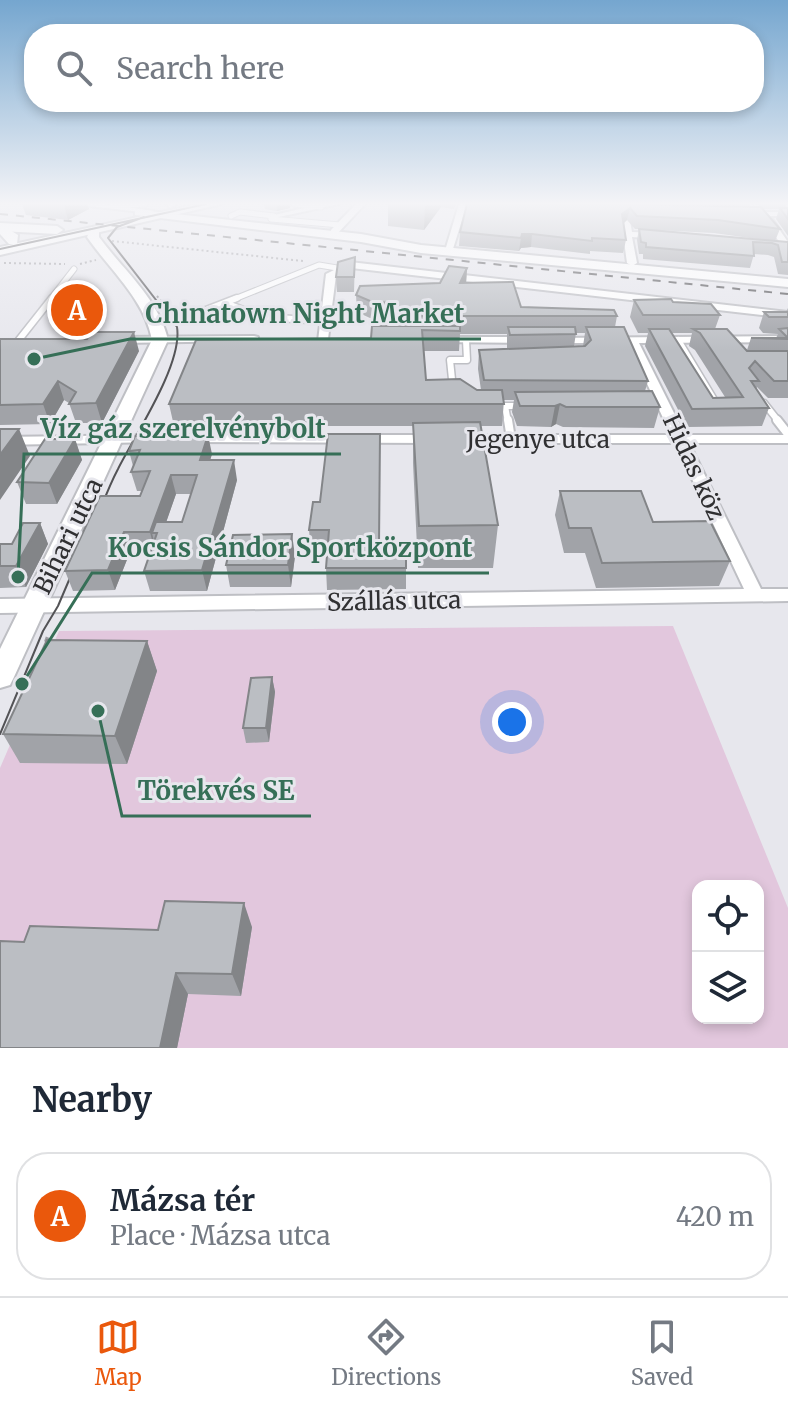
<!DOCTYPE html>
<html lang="en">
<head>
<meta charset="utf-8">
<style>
  body { margin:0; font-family:Merriweather,serif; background:#f6f6f7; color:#1f2937 }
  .controls { position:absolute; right:24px; bottom:24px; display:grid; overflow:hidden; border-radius:16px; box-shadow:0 4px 12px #0003 }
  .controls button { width:72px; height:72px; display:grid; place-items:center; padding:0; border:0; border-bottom:2px solid #e0e1e3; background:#fff; color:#1f2937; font:40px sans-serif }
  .you { position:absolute; left:512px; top:722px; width:28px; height:28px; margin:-20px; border:6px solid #fff; border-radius:50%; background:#1a73e8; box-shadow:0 0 0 12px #1a73e833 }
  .badge { display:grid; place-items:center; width:52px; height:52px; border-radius:50%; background:#ea580c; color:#fff; font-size:26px; font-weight:700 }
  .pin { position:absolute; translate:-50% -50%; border:4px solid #fff; box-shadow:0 2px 8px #0006 }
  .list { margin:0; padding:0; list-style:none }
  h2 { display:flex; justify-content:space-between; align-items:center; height:104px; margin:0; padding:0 32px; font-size:34px }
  h2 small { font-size:26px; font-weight:400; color:#747a83 }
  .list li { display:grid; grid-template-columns:52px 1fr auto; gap:24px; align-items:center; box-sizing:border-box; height:128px; margin:0 16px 16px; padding:0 16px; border:2px solid #e0e1e3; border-radius:32px }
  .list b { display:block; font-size:30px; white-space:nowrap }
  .list p { margin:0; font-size:26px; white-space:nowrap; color:#747a83 }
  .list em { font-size:26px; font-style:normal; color:#747a83 }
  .icon { flex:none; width:44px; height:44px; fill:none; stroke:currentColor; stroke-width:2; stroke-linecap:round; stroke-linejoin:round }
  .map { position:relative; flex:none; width:788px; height:1048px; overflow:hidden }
  .search { position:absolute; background:#fff; box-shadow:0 4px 12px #0003; left:24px; right:24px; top:24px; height:88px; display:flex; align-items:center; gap:20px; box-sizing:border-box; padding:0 28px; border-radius:32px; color:#747a83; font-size:30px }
  .sheet { height:248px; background:#fff }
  nav { display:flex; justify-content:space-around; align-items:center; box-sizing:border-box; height:112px; border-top:2px solid #e0e1e3; background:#fff; font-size:22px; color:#747a83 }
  nav a { display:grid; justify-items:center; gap:4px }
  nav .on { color:#ea580c }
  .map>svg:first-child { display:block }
  .green { fill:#e2c7dd; fill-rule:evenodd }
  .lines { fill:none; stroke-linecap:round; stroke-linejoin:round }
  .lane-far2-casing { stroke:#bebfc4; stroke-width:7 }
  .lane-far1-casing { stroke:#bebfc4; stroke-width:9 }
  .lane-casing { stroke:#bebfc4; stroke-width:12 }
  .street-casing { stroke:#bebfc4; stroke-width:4 }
  .secondary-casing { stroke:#bebfc4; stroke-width:4 }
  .primary-casing { stroke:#bebfc4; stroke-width:4 }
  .path-far1 { stroke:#9c9ca1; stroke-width:2; stroke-dasharray:2 3; stroke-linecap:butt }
  .path { stroke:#9c9ca1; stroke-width:4; stroke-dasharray:5 7; stroke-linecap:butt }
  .lane-far2 { stroke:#fff; stroke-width:5 }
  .lane-far1 { stroke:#fff; stroke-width:6 }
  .lane { stroke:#fff; stroke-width:8 }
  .street { fill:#fff; fill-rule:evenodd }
  .secondary { fill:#fff; fill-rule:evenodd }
  .primary { fill:#fff; fill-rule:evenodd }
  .tram { stroke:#535356; stroke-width:2 }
  .rail { stroke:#535356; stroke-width:2; stroke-dasharray:8 8; stroke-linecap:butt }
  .wall { fill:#a1a3a8; fill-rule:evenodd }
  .shaded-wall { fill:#838588 }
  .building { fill:#bbbec3; stroke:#838588; stroke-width:2 }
  .labels { text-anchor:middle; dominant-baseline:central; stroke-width:6; stroke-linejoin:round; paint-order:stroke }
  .street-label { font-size:24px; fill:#303032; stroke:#e7e7ed }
  .leader { fill:none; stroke:#366f57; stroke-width:3 }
  .callout-dot { fill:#366f57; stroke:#e7e7ed; stroke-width:3 }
  .callout-label { font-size:26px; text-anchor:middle; font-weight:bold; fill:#366f57; stroke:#e7e7ed; stroke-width:6; stroke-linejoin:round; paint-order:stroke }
</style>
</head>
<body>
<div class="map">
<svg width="788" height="1048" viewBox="0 0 788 1048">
  <rect width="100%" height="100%" fill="#e7e7ed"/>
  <path class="green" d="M673,626L788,908V1048H0V768L59,631ZM698,886H758V1018H698Z"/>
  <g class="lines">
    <g class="lane-far2-casing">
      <path id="lane-far2" d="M294,204L321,207
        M111,206L145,204
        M231,216L240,212L274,216L271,219L340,225
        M50,300L74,269
        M232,300L319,265L337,268"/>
    </g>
    <g class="lane-far1-casing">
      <path id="lane-far1" d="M225,303L262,317L325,321
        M188,317L237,298
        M678,340L716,403
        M18,341L52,298
        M453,389L450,360H467L466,340
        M764,403L779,422
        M493,406H523
        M505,406L508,422"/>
    </g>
    <g class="lane-casing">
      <path id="lane" d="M508,420L511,439
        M777,420L788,434"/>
    </g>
    <g class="street-casing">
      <path id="street" d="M71,204H105L154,211L150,213Z
        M167,204H176L170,208Z
        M321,204H339L274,218L270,216Z
        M356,204H365L337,234H331V230Z
        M459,204H467L452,252L444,254Z
        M619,204H627L632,232L659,233L663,236L659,239L632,237L637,263L632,266L627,263Z
        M746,212H788V216H770L788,242V251L785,250L761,216H743Z
        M350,262L788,312V318L351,268L336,275L328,339L318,341L326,274Z
        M254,336L258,337V341L118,343L112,340L118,337Z
        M788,336V342L639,343L685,435H788V443H689L761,589H788V601L0,613V599L744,589L675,443H462L455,439L462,435H671L628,343H554L548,340L550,338Z
        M438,337H526L532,340L526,343L434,342V338Z
        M154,435L159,436L161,439L159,442L0,445V437Z
        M190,435H434L441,439L434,443L185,442L183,439L185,436Z"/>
    </g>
    <g class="secondary-casing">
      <path id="secondary" d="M139,210L361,234L421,245L788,279V287L421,253L361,242L135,215V211Z
        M0,224L18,235L17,244H9L0,234Z
        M91,229H99V237C123,270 159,299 168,340L14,677L10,685L0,688V649L152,340C145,300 110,270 87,237Z"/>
    </g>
    <g class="primary-casing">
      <path id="primary" d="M198,204H222L0,255V247Z
        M0,223L57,226L63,230L57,234L0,231Z"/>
    </g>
    <path class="path-far1" d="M112,241L303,261
      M4,263L65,264
      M80,264L96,260
      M157,296L178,321"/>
    <path class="path" d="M46,642L50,631"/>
    <use href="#lane-far2" class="lane-far2"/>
    <use href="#lane-far1" class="lane-far1"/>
    <use href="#lane" class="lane"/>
    <use href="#street" class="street"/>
    <use href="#secondary" class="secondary"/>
    <use href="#primary" class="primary"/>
    <path class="tram" d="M0,249L206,204
      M98,515C104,500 110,484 118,469C135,435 183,364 177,327L108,238L117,227L144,217
      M0,734L43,631L58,606L78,559"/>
    <path class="rail" d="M0,214L788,294"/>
  </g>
  <path class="wall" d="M22,204H87L89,209L68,220L26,215Z
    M264,204H290V208L277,211L265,209Z
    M388,204H456L454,209L441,207L424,230L388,226Z
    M467,204H749L748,206L761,207L758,204H787L785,208H788V236L776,219L779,209H763L780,229L775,241L788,242V275L778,274L774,257L768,255L754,254L750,268L643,259V254H639L637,240L639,229H635L627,220L624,223L626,240L623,253L590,251V254L531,247L521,248L519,251L459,246L460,232ZM656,230L714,233L757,239Z
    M355,257L354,292H337L336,277Z
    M467,268L466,283L521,307L617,316L615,327L648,381L645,391L660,407L654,428L563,427L556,424L551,427L517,426L512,412L514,400H504L502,426H481L498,525L493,568H418L413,463V426H174L169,404L371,338L391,326V320L370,318L357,312L356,295L440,283ZM576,333H585L583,346H574ZM460,334H507V349L479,350L478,369L481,390L426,380L424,351H459Z
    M634,300L673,302L720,315L715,329L747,350L751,338H776L778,334L763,333L759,328L764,312H786L788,308V398H768L757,387L756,389L769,408L762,426L687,427L645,346L648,333H638L630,317ZM671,333H692L689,346L695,350L725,397L713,398Z
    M0,339L139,351L102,423H76L69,403L64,400L50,424L0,425Z
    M75,439L82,460L57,504H26L17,482Z
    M129,451L212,454L210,460L237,480L207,591H150L144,571L151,552H130L115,590L73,591L65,571L140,496L142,491H137L131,472L133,466ZM176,494H191L182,522H166Z
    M560,491L653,522L730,561L719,586L596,588L585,553H564L555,515Z
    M313,502L379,545L406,568V589L327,590L326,568L327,551H311L309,530Z
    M40,523L48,544L26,587L0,588V544H12Z
    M295,556L291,587H230L226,565Z
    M147,641L157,671L127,764L20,763L3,734Z
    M272,677L275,692L269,742L246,743L243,728Z
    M252,927L241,996L188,994L177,1048H0L24,942L158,930Z"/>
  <path class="shaded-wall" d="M65,204H87L89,209L68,220L64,205Z
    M276,204H290V208L277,211Z
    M425,204H441V207L424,230Z
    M630,208L627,220L620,226L622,214Z
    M522,234H532L531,247L521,248L519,251L521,238Z
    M467,268L466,284L460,283Z
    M134,332L139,351L102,423L96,403Z
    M58,381L64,400L50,424L43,404Z
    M560,404L556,424L551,427L555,406Z
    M19,429L30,456L0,500V455Z
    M208,435L212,454L204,480L200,460Z
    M75,439L82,460L57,504L49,483Z
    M234,460L237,480L207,591L202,570Z
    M171,475L176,494L160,540L157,533H152L156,549L155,552L150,532Z
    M40,523L48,544L26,587L16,566Z
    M124,532L130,552L115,590L108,570Z
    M292,534L295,556L291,587L288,565Z
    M147,641L157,671L127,764L115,736Z
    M272,677L275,692L269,742L266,728Z
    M244,903L252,927L241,996L232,974Z
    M176,973L188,994L177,1048H160Z"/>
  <path class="building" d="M467,204H624L761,207L780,229L718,220L637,216L630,208L622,214L626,240L592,238V241L532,234H522L521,238L460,232Z
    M780,208H788V219Z
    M639,229L788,242V262H782L778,245L772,243L753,242L754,256L646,247V243L641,242Z
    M355,257L354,277H336L338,262Z
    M449,266L467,268L460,283L513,282L521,307L614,310L617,316H391V303L370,301L356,295L360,286L440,283Z
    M671,299L673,302L711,304L720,315H643L634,300Z
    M764,312H788V317H769Z
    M372,326H460V331L422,330L426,380L460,379L477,390H502L504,404H169L196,340L371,338Z
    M508,327H575L576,334L510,335Z
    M586,327H624L648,381L484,380L479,350L585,346L591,340Z
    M788,328V338L779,329Z
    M649,329H669L713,398L743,397L700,333L693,329H727L747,351H788V381H774L755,361L749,368L759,381H751L769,408L692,409Z
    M91,332H134L96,403L69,404L76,392L58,381L43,404L0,405V339H87Z
    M751,338H788V339Z
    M652,391L660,407H566L560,404L555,406H520L515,392Z
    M480,422L498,525L419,526L413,423Z
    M0,429H19L0,455Z
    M328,434H380L379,545H406V568H326L329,530H309L313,502H320Z
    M208,435L200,460H234L202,570L144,571L157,533H152L156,522H182L197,475H171L150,532H124L108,570L65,571L100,496H140L150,471L131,472L140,450L129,451L135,436Z
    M45,439H75L49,483L17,482Z
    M560,491H641L653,522L710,521L730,561L602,563L591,528H569Z
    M23,523H40L16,566H0V544H12Z
    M292,534L288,565H226L233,535Z
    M47,640L147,641L115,736L3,734Z
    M272,677L266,728H243L251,678Z
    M165,901L244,903L232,974L176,973L160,1048H0V941L24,942L30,926L158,930Z"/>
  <linearGradient id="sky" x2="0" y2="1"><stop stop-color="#75a6cf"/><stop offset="0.58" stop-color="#f4f4f7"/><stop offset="1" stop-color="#f4f4f7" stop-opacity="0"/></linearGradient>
  <rect width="788" height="351" fill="url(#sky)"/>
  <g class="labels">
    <g class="street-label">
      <text x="538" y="439">Jegenye utca</text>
      <text transform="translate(694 467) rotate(65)">Hidas köz</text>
      <text transform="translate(68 536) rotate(-64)">Bihari utca</text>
      <text transform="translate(394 601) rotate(-1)">Szállás utca</text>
    </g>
  </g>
  <path class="leader" d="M34 359L130 339H481M18 577L24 454H341M22 684L92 573H489M98 711L122 816H311"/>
  <g class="callout-dot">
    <circle cx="34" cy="359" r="8"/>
    <circle cx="18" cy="577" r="8"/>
    <circle cx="22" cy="684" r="8"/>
    <circle cx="98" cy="711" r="8"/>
  </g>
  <g class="callout-label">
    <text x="305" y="323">Chinatown Night Market</text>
    <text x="183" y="438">Víz gáz szerelvénybolt</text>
    <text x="290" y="557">Kocsis Sándor Sportközpont</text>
    <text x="216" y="800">Törekvés SE</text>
  </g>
</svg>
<div class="controls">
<button><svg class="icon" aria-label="locate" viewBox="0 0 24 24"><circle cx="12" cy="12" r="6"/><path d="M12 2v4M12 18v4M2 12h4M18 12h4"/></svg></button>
<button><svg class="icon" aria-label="layers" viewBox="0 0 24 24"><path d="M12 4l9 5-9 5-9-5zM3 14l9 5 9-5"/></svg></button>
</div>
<div class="you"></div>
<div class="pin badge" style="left:77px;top:310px">A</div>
<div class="search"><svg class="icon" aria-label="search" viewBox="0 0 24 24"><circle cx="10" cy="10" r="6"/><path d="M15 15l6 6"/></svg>Search here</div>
</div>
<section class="sheet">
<h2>Nearby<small></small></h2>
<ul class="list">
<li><span class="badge">A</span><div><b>Mázsa tér</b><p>Place · Mázsa utca</p></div><em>420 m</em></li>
</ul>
</section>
<nav>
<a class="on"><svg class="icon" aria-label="map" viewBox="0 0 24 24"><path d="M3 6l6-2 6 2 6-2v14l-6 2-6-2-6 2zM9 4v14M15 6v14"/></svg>Map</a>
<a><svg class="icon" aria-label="directions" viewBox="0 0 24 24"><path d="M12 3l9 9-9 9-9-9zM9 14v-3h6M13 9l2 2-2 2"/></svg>Directions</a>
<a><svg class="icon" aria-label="saved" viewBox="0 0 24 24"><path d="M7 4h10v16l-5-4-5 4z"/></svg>Saved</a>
</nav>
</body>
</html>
